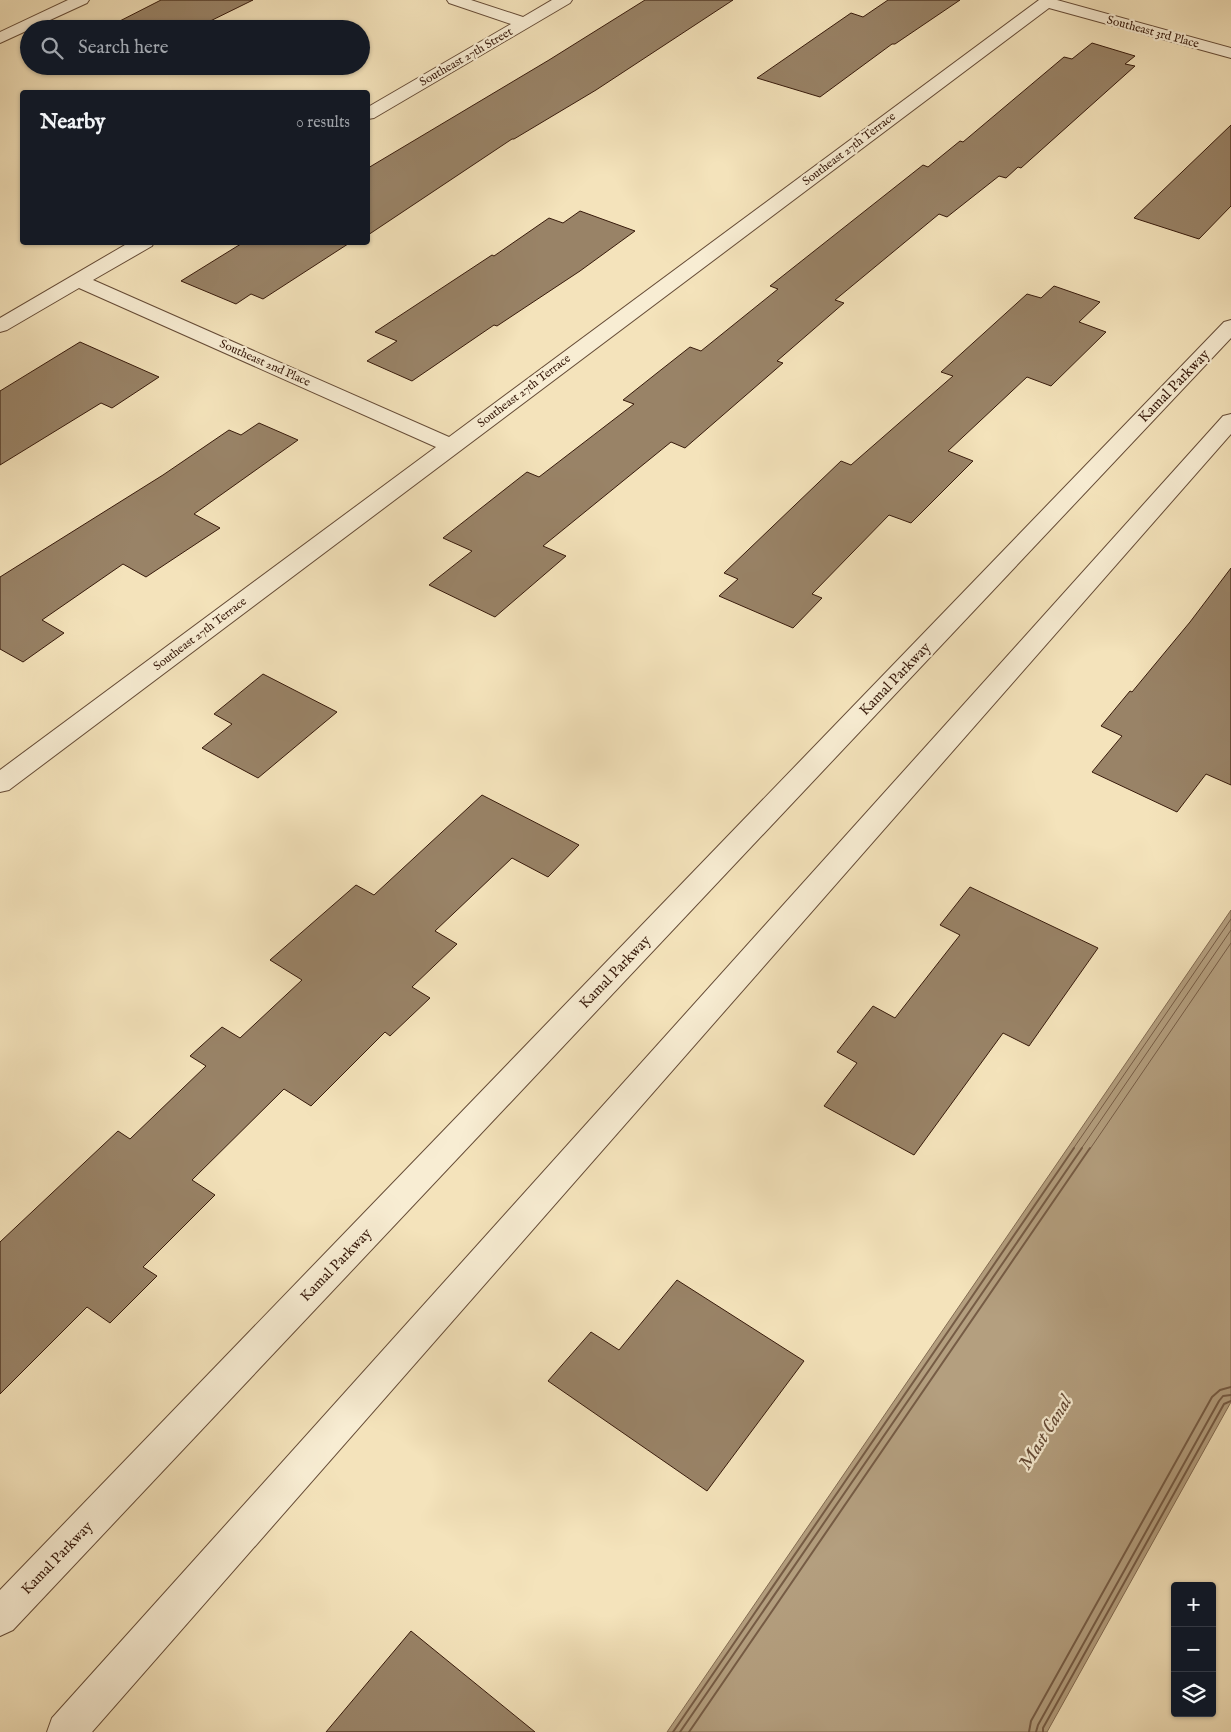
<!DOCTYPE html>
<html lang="en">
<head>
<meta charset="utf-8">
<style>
  body { margin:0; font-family:"IM FELL English",serif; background:#242831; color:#f1f3f6 }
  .controls { position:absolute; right:15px; bottom:15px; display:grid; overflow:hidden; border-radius:5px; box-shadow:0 1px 4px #0004 }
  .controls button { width:45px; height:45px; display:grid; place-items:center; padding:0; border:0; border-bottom:1px solid #363941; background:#171b24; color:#f1f3f6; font:25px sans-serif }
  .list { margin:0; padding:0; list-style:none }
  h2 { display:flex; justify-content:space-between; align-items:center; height:65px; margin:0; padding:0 20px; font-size:21px }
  h2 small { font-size:16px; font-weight:400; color:#9ea1a6 }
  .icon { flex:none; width:28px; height:28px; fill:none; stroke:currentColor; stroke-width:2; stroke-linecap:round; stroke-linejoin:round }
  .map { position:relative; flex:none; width:1231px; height:1732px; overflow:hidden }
  .search { position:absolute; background:#171b24; box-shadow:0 1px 4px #0004; left:20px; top:20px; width:350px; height:55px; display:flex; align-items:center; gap:12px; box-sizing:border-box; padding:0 18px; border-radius:28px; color:#9ea1a6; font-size:19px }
  .panel { position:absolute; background:#171b24; box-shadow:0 1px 4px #0004; left:20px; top:90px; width:350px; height:155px; border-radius:5px }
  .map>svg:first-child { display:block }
  .water { fill:#b49f7f; stroke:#826a51 }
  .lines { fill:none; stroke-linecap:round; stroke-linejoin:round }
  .shore-far1 { stroke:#765c45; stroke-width:1 }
  .shore { stroke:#765c45; stroke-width:2 }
  .building { fill:#998367; stroke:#371a0b }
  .minor-casing { stroke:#664c37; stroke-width:2 }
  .tertiary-casing { stroke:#664c37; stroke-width:2 }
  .minor { fill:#f8edd3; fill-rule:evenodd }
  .tertiary { fill:#f8edd3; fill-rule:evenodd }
  .labels { text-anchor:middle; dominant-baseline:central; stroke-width:4.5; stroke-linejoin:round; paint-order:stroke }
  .far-street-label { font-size:12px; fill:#371a0b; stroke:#f8edd3 }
  .street-label { font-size:15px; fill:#371a0b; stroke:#f8edd3 }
  .near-water-label { font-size:19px; font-style:italic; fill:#634934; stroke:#f8edd3 }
</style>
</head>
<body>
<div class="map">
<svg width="1231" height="1732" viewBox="0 0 1231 1732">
  <rect width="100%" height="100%" fill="#f4e3bb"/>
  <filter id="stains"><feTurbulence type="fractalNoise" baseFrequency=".004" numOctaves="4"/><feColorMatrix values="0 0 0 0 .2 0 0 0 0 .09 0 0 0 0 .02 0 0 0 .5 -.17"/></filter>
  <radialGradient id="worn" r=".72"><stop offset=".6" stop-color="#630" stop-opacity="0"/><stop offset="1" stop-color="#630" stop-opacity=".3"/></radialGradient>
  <path class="water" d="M1231,910V1402L1047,1732H667Z"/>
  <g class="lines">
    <path class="shore-far1" d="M1073,1149L1231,919
      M1081,1149L1231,930
      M1090,1149L1231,943"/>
    <path class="shore" d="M673,1732L1074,1148
      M680,1732L1082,1148
      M689,1732L1090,1148
      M1029,1732L1031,1721L1212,1397L1220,1390L1231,1387
      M1036,1732L1038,1725L1219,1401L1223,1396L1231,1395
      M1043,1732V1728L1224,1404L1231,1401"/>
  </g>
  <path class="building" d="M161,0H253L194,29H119L110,26Z
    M645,0H733L596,90L514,139H512L368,235V168L549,60Z
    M888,0H960L895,44H892L820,97L757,78L851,13L863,17Z
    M1092,43L1135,56L1125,64L1135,66L1021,168L1018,167L1006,178L999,176L947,217L939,214L835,300L844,303L777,361L783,363L685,448L671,442L543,546L566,556L495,617L429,585L472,551L443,538L527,472L539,477L634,404L623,400L657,373L690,347L701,351L778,289L770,286L923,165L928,167L960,141L963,142L1064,57L1072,59Z
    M1231,125V206L1199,239L1134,218Z
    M580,211L635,231L580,271L497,326L494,325L412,381L367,361L397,341L375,332L492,255L494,256L549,218L563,223Z
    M244,242H351L263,299L251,294L236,304L181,281Z
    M1054,286L1100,302L1079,322L1106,332L1051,386L1027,377L948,451L973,461L911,523L889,515L812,594L822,598L793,628L719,596L738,579L724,573L841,461L851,465L953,376L941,372L1027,294L1041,298Z
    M80,342L159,377L112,408L101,403L0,465V391Z
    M259,423L298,440L194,514L220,528L146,577L123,564L42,620L64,633L23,662L0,649V577L163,475L229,430L241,435Z
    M1231,568V785L1206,774L1177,812L1092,772L1122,736L1101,726L1130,691L1132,692L1190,622Z
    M263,674L337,712L258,778L202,748L232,724L214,714Z
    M482,795L579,845L548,877L512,858L435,931L457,944L412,987L430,998L390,1036L385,1032L311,1106L284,1089L192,1180L215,1195L143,1267L157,1276L110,1323L87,1307L0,1394V1242L118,1131L130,1139L206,1066L190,1056L222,1027L240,1038L302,980L270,960L356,885L374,895Z
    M970,887L1098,948L1029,1046L1003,1033L914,1155L824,1106L857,1063L837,1052L873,1006L895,1018L960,935L940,925Z
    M677,1280L804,1361L707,1491L548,1381L591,1332L619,1350Z
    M411,1631L535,1732H326Z"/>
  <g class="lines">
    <g class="minor-casing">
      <path id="minor" d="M68,0H89L87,3L0,43V32Z
        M447,0H471L523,17L552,0H572L570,3L374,118L368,119V107L511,24L449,3Z
        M1039,0H1057L1231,48V58L1049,8L9,790L0,792V770L436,447L79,288L7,330L0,332V318L130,242H154L152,246L93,280L449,437Z"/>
    </g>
    <g class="tertiary-casing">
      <path id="tertiary" d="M1231,320V338L13,1630L0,1636V1590L1224,322Z
        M1231,414V434L92,1732H47L52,1718L1223,416Z"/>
    </g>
    <use href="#minor" class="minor"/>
    <use href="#tertiary" class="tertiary"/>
  </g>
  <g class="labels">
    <g class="far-street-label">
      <text transform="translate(1153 32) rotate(15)">Southeast 3rd Place</text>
      <text transform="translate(466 57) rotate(-30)">Southeast 27th Street</text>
      <text transform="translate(849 149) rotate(-37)">Southeast 27th Terrace</text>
      <text transform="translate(265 363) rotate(24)">Southeast 2nd Place</text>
      <text transform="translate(524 391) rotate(-37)">Southeast 27th Terrace</text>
      <text transform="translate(200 634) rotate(-37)">Southeast 27th Terrace</text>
    </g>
    <g class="street-label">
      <text transform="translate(1174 386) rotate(-46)">Kamal Parkway</text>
      <text transform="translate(895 679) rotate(-46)">Kamal Parkway</text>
      <text transform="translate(615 972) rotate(-46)">Kamal Parkway</text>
      <text transform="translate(336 1265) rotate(-46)">Kamal Parkway</text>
      <text transform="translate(57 1558) rotate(-46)">Kamal Parkway</text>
    </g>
    <g class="near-water-label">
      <text transform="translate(1046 1433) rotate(-58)">Mast Canal</text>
    </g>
  </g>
  <rect width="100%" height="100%" filter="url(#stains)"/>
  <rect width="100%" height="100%" fill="url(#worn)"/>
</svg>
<div class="controls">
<button>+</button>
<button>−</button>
<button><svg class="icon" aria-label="layers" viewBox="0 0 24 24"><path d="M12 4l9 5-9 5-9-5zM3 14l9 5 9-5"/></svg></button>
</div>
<div class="search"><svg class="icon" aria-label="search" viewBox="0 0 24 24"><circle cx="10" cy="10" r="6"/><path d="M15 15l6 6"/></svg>Search here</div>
<section class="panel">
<h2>Nearby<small>0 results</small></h2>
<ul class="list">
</ul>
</section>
</div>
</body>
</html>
